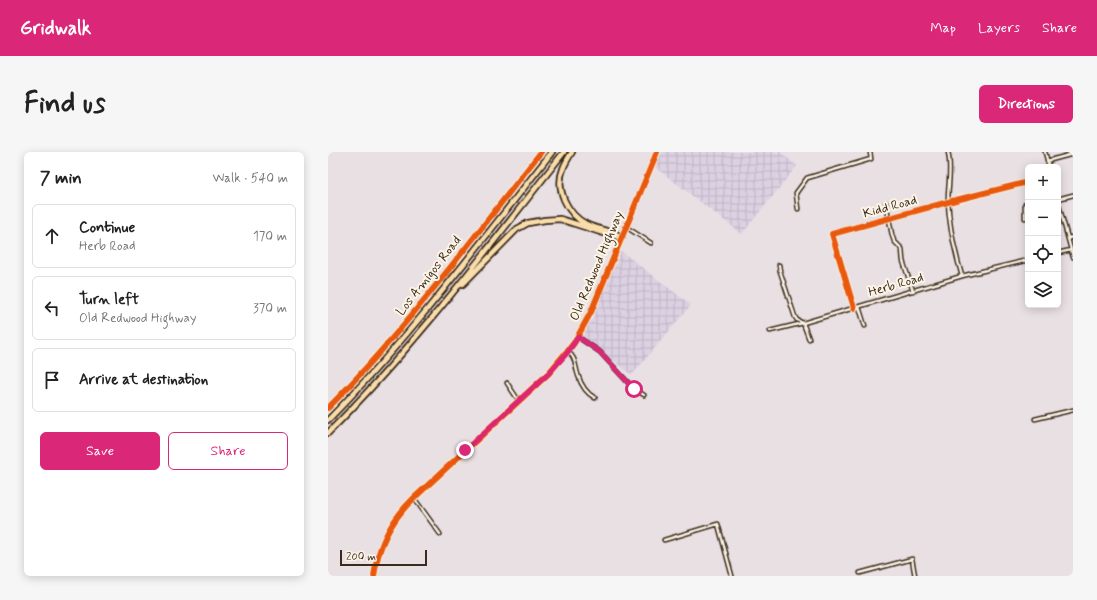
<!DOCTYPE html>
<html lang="en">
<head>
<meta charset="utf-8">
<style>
  body { margin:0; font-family:Mynerve,sans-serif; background:#f6f6f6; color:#222 }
  .controls { position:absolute; right:12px; top:12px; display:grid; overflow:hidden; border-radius:6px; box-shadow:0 2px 10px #0003 }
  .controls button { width:36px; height:36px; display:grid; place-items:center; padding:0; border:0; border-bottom:1px solid #e0e0e0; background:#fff; color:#222; font:20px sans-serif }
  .scale { position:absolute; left:12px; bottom:10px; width:87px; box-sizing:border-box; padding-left:4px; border:2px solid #3b2a1e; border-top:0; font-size:11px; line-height:14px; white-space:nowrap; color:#3b2a1e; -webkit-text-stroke:3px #fcf5e5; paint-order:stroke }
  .stop { position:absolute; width:12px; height:12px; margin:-9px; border:3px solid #db2777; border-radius:50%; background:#fff }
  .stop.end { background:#db2777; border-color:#fff; box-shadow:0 1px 4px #0008 }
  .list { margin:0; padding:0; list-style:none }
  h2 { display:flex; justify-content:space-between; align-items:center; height:52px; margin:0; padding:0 16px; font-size:17px }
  h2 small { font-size:13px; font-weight:400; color:#767676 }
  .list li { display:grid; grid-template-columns:26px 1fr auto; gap:12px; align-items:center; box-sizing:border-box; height:64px; margin:0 8px 8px; padding:0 8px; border:1px solid #e0e0e0; border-radius:6px }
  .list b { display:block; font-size:15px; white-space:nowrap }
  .list p { margin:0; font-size:13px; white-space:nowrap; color:#767676 }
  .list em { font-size:13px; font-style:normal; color:#767676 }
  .actions { display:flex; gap:8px; padding:12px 16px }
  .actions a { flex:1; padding:9px 0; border:1px solid #db2777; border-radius:6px; text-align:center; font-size:14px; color:#db2777 }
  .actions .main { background:#db2777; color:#fff }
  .icon { flex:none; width:22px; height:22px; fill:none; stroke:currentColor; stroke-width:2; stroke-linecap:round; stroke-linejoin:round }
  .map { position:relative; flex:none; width:745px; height:424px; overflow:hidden; border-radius:6px }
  header { display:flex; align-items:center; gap:24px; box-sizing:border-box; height:56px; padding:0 20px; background:#db2777; color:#fff }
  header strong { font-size:19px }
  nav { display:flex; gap:22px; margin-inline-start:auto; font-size:14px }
  .intro { display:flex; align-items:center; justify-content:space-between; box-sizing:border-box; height:96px; padding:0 24px }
  h1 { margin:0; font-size:28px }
  .button { padding:10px 18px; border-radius:6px; background:#db2777; color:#fff; font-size:14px; font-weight:700 }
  main { display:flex; gap:24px; padding:0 24px }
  aside { flex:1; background:#fff; border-radius:6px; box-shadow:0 2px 10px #0003 }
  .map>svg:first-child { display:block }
  .industrial { fill:url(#industrial-grid) }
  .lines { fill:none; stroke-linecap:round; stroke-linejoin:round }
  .street-casing { stroke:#3b2a1e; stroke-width:5.5 }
  .secondary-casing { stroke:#3b2a1e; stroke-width:6 }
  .highway-casing { stroke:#3b2a1e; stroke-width:8 }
  .street { stroke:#fcf5e5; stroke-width:2.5 }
  .secondary { stroke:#fcf5e5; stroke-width:3.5 }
  .highway { stroke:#f9deab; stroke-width:4.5 }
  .cycleway-casing { stroke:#fcf5e5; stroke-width:8 }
  .cycleway { stroke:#e8590c; stroke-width:6 }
  .route { stroke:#db2777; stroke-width:5 }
  .labels { text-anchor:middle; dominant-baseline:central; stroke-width:4; stroke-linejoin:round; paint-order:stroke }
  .street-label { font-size:13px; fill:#3b2a1e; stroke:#fcf5e5 }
</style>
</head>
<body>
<header>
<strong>Gridwalk</strong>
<nav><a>Map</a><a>Layers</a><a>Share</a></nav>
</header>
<div class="intro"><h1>Find us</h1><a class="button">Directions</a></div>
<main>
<aside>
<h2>7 min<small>Walk · 540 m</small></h2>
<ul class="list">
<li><svg class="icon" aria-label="ahead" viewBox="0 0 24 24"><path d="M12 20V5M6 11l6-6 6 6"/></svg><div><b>Continue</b><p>Herb Road</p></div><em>170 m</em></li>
<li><svg class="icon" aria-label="left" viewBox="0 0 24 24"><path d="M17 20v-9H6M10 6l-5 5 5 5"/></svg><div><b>Turn left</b><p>Old Redwood Highway</p></div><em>370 m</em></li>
<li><svg class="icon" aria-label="arrive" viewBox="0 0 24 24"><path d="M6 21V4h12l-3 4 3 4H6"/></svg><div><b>Arrive at destination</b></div></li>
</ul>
<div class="actions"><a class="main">Save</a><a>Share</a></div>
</aside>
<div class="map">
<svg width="745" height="424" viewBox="0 0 745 424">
  <defs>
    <pattern id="industrial-grid" width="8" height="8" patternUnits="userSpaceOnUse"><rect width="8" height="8" fill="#dcd1e3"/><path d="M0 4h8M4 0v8" fill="none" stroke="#beb4c2"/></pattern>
  </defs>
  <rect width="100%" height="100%" fill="#e9e0e4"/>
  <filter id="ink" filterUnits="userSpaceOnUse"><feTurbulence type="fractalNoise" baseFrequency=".025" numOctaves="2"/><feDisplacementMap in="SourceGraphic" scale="8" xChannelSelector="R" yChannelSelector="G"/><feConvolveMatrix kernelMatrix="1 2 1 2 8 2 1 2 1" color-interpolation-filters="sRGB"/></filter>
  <g filter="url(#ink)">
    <path class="industrial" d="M334,0H452L469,14L414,82L327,15Z
      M293,99L363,153L304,223L253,184L263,166Z"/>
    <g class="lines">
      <g class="street-casing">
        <path id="street" d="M620,0C624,17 620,32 620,49C621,75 627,100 634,124
          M717,0L721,15
          M719,9L745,2
          M730,47L745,43
          M730,50L745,105
          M558,51L564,83L566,89L574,97L575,109L585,139
          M470,57L468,41L479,26L543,7L542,0
          M697,66V52L700,51
          M298,75L323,91
          M740,86L745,85
          M730,101L743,98
          M451,113L452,119L467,165L469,168L475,171L481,187
          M531,155L537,174
          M526,156L504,82L620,50L700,30
          M442,179L475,171L634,124L700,108
          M250,185L272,200L306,237L316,243
          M240,200C248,205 247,214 250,223C253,233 258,241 267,246
          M179,231L191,249
          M707,267L745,258
          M86,346L112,382
          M336,388L390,372L404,424
          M532,421L584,407L587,424"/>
      </g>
      <g class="secondary-casing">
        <path id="secondary" d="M0,256C78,177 144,87 213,0
          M46,424C50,393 63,368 86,346L220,222L246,191L263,160L329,0"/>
      </g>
      <g class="highway-casing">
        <path id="highway" d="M244,0C241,5 237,11 235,17C227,37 239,62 258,72C268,77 280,78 290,83
          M135,132L189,77L200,71L217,68L232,67L285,84L294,85
          M0,268C82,185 152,91 224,0
          M0,281C87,194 160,96 236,0"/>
      </g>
      <use href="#street" class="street"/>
      <use href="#secondary" class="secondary"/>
      <use href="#highway" class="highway"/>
      <g class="cycleway-casing">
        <path id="cycleway" d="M526,156L504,82L620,50L700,30
          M0,256C78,177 144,87 213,0
          M46,424C50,393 63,368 86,346L220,222L246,191L263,160L329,0"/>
      </g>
      <use href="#cycleway" class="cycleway"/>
    </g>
  </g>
  <g class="lines" filter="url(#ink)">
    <path class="route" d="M137,298L220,222L240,200L250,185L272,200L306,237"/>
  </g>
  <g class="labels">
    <g class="street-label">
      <text transform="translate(562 55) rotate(-15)">Kidd Road</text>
      <text transform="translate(269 114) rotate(-67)">Old Redwood Highway</text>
      <text transform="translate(101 124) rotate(-52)">Los Amigos Road</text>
      <text transform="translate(568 133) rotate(-16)">Herb Road</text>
    </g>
  </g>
</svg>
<div class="controls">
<button>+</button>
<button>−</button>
<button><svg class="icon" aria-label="locate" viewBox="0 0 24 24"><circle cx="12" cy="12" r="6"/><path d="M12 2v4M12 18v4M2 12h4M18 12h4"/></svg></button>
<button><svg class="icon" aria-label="layers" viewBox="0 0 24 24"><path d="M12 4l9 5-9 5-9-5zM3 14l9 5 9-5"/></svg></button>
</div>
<div class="scale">200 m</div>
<div class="stop" style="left:306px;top:237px"></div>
<div class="stop end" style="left:137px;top:298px"></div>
</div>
</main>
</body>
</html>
